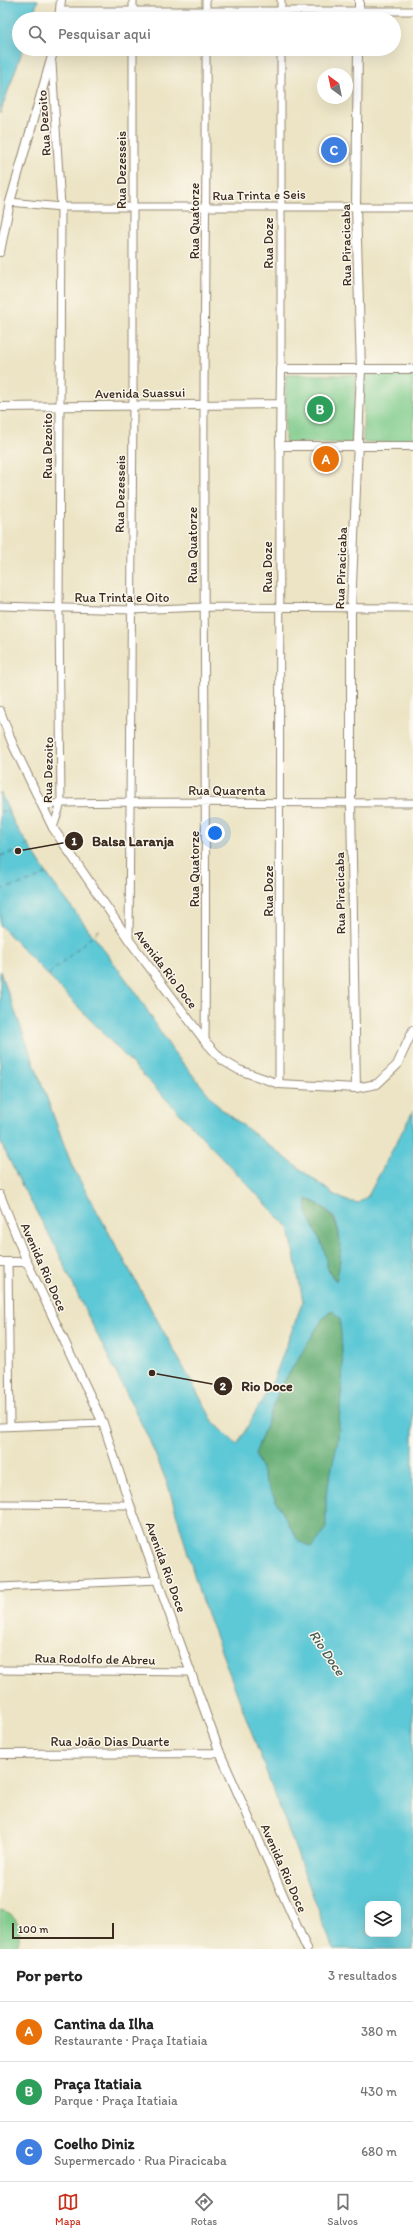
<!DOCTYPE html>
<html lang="pt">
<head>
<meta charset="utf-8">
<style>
  body { margin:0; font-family:Itim,sans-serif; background:#f6f6f6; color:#222 }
  .controls { position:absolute; right:12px; bottom:12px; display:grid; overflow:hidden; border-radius:8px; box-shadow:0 4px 16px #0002 }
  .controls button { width:36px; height:36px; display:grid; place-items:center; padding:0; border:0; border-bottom:1px solid #e0e0e0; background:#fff; color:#222; font:20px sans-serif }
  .compass { position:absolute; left:317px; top:68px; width:36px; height:36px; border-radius:50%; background:#fff; box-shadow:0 4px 16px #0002; rotate:327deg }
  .scale { position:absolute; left:12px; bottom:10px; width:102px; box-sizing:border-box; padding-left:4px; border:2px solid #3b2a1e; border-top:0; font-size:11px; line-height:14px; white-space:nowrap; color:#3b2a1e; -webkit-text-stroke:3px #fbf7ec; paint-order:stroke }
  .you { position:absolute; left:215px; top:833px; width:14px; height:14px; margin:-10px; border:3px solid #fff; border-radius:50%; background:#1a73e8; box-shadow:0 0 0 6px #1a73e833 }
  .badge { display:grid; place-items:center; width:26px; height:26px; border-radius:50%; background:#c8321e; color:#fff; font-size:13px; font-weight:700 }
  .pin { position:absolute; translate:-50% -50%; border:2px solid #fff; box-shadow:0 1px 4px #0006 }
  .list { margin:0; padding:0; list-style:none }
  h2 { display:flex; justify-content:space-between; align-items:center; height:52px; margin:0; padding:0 16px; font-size:17px }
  h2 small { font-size:13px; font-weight:400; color:#767676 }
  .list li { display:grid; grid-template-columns:26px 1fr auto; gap:12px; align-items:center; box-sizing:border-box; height:60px; padding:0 16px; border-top:1px solid #e0e0e0 }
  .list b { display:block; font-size:15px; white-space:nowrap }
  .list p { margin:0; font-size:13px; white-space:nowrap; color:#767676 }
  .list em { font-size:13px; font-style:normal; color:#767676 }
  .icon { flex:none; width:22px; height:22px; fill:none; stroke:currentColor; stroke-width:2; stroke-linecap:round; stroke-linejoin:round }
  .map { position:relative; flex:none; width:413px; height:1949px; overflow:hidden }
  .search { position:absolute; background:#fff; box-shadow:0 4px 16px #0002; left:12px; right:12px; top:12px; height:44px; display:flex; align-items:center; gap:10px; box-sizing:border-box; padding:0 14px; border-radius:22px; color:#767676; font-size:15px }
  .sheet { height:232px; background:#fff }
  nav { display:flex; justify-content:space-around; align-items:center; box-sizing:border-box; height:56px; border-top:1px solid #e0e0e0; background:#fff; font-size:11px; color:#767676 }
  nav a { display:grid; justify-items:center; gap:2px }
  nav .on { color:#c8321e }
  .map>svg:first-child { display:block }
  .green { fill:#7cca89; stroke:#5c7a54 }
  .forest { fill:#65ae75; stroke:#506c4a }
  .water { fill:#5dc8d6; stroke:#4c797a; fill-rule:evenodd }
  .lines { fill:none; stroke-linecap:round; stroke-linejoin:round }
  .ferry { stroke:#455955; stroke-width:1; stroke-dasharray:5 4; stroke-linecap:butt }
  .minor-casing { stroke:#948771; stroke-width:9 }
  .tertiary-casing { stroke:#948771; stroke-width:10 }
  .minor { stroke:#fff; stroke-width:7 }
  .tertiary { stroke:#fff; stroke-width:8 }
  .labels { text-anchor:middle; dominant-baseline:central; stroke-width:3; stroke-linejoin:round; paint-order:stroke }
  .street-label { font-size:13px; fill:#3b2a1e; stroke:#fbf7ec }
  .water-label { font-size:14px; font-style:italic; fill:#455955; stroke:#fbf7ec }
  .leader { fill:none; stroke:#3b2a1e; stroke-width:1.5 }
  .callout-dot { fill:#3b2a1e; stroke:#fbf7ec; stroke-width:1.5 }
  .mark-label { font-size:12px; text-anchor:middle; font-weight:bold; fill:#fff }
  .callout-label { font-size:14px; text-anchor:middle; font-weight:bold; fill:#3b2a1e; stroke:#fbf7ec; stroke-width:3; stroke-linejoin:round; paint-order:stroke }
</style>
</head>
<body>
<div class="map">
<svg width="413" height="1949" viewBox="0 0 413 1949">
  <rect width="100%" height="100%" fill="#fbf7ec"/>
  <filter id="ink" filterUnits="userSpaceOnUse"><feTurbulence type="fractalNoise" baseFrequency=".025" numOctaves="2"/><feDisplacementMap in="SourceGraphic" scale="8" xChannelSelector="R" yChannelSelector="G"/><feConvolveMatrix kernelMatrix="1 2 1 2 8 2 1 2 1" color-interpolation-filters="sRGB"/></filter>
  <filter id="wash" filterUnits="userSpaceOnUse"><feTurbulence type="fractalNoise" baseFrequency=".012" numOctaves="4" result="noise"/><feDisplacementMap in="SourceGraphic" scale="16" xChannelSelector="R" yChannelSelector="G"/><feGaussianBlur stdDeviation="0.9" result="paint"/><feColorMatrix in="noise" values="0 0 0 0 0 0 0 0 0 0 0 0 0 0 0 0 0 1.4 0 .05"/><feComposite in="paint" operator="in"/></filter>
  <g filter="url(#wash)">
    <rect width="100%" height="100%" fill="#ece4c4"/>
    <path class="green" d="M364,374H413V443L363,442Z
      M286,375H355V443H285Z
      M0,1910C20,1913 23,1933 16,1949H0Z"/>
    <path class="forest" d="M307,1199C313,1202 321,1205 326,1210C344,1226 342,1260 337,1281C321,1264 329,1262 322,1245C315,1227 305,1220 307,1199Z
      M332,1310L340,1319L343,1366L338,1440L326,1495V1529L312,1548L297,1539L267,1484L255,1454L280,1388L323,1318Z"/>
    <path class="water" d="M0,0H38L32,19H19V49H23L0,113Z
      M0,792L14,823L51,880L135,991L172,1050L220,1108L333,1194L347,1201L358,1203L368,1196L413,1111V1949H333L200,1595L168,1485L148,1437L80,1300L57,1249L21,1184L0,1141V971L72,1166L213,1421L237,1445L273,1381L303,1301L289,1228L0,925ZM307,1199C318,1203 334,1212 337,1225C342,1239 341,1267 336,1281C322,1266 329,1261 322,1245C315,1227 305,1220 307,1199ZM332,1310L340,1319L343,1366L338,1440L326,1495V1529L312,1548L297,1539L267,1484L255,1454L280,1388L323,1318ZM368,1904H398V1934H368Z"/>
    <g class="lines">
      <path class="ferry" d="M0,812L9,809
        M0,856L18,851L33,840
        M0,890L34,880L49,872
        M48,975L100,929"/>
    </g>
  </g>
  <g filter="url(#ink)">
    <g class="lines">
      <g class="minor-casing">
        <path id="minor" d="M61,11H413
          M133,19V0
          M206,19V0
          M281,19V0
          M281,49V369
          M52,63L61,207L59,609L61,803L53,828
          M10,202L61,207H413
          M0,606L131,610L204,607L413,608
          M42,806L61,803L131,802L413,803
          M129,940L133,406V49
          M205,1041C207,830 203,619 204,408C204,288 207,169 206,49
          M279,1084L280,446
          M8,1262L10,1426
          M0,1427L103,1423
          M0,1504L130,1505
          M0,1587L159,1580
          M0,1670L190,1672"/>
      </g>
      <g class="tertiary-casing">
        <path id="tertiary" d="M59,19L61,0
          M359,19V0
          M0,252L10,202L54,49
          M413,369H281L280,446H413
          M0,407L280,404
          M0,711L13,745L53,828L129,940L205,1041L222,1060L239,1070L279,1084L356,1088L377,1084L397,1065L413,1030
          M356,1088L351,803V609L361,369L356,207L358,49
          M0,1195L27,1262L103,1423L130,1505L220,1753L307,1949
          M0,1262H27
          M0,1754L220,1753"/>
      </g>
      <use href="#minor" class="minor"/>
      <use href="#tertiary" class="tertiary"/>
    </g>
  </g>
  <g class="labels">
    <g class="street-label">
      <text transform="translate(44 123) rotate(-94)">Rua Dezoito</text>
      <text transform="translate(121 170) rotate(-90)">Rua Dezesseis</text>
      <text transform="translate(259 195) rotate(-1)">Rua Trinta e Seis</text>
      <text transform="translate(194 221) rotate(-90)">Rua Quatorze</text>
      <text transform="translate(268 243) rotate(-90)">Rua Doze</text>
      <text transform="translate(346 245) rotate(-91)">Rua Piracicaba</text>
      <text transform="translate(140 393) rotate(-1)">Avenida Suassui</text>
      <text transform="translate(47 446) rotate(-90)">Rua Dezoito</text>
      <text transform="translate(120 494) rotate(-89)">Rua Dezesseis</text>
      <text transform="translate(192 545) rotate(-90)">Rua Quatorze</text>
      <text transform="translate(267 567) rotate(-90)">Rua Doze</text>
      <text transform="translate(341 568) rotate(-88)">Rua Piracicaba</text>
      <text x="122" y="597">Rua Trinta e Oito</text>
      <text transform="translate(48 770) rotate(-89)">Rua Dezoito</text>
      <text x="227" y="790">Rua Quarenta</text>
      <text transform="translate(194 869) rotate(-90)">Rua Quatorze</text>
      <text transform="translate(268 891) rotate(-90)">Rua Doze</text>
      <text transform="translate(340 893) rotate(-91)">Rua Piracicaba</text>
      <text transform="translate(166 969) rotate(53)">Avenida Rio Doce</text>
      <text transform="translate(44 1267) rotate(66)">Avenida Rio Doce</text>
      <text transform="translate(166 1567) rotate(70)">Avenida Rio Doce</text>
      <text transform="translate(95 1659) rotate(1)">Rua Rodolfo de Abreu</text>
      <text x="110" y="1741">Rua João Dias Duarte</text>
      <text transform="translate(284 1868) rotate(66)">Avenida Rio Doce</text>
    </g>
    <g class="water-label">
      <text transform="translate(327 1653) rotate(56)">Rio Doce</text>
    </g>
  </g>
  <path class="leader" d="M18 851L74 841M152 1373L223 1386"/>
  <g class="callout-dot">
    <circle cx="18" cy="851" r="4"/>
    <circle cx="152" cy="1373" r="4"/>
    <circle cx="74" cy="841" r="10"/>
    <circle cx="223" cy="1386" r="10"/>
  </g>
  <g class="mark-label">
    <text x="74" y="845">1</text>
    <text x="223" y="1390">2</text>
  </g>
  <g class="callout-label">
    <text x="133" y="846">Balsa Laranja</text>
    <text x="267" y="1391">Rio Doce</text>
  </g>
</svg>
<div class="controls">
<button><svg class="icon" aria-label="layers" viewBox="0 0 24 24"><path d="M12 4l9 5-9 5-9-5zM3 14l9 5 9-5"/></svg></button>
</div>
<svg class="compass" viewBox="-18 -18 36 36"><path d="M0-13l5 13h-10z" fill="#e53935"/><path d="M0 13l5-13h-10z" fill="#767676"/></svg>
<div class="scale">100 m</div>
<div class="you"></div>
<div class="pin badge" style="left:326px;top:459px;background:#e8710a">A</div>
<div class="pin badge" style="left:320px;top:409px;background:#2e9e5b">B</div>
<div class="pin badge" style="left:334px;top:150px;background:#3f7fe0">C</div>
<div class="search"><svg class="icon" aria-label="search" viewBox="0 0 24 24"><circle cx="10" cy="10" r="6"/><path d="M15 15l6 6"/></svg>Pesquisar aqui</div>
</div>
<section class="sheet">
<h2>Por perto<small>3 resultados</small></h2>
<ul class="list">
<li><span class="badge" style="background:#e8710a">A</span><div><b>Cantina da Ilha</b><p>Restaurante · Praça Itatiaia</p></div><em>380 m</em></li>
<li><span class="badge" style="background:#2e9e5b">B</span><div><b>Praça Itatiaia</b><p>Parque · Praça Itatiaia</p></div><em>430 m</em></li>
<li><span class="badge" style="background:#3f7fe0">C</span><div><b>Coelho Diniz</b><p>Supermercado · Rua Piracicaba</p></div><em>680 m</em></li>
</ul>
</section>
<nav>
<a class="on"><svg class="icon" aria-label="map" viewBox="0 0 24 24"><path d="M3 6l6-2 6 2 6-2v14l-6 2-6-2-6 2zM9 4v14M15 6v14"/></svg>Mapa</a>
<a><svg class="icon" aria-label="directions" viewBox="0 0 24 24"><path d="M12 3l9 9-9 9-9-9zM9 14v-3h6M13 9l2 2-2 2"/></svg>Rotas</a>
<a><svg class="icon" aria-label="saved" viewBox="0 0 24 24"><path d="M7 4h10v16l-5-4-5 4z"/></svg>Salvos</a>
</nav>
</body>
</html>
